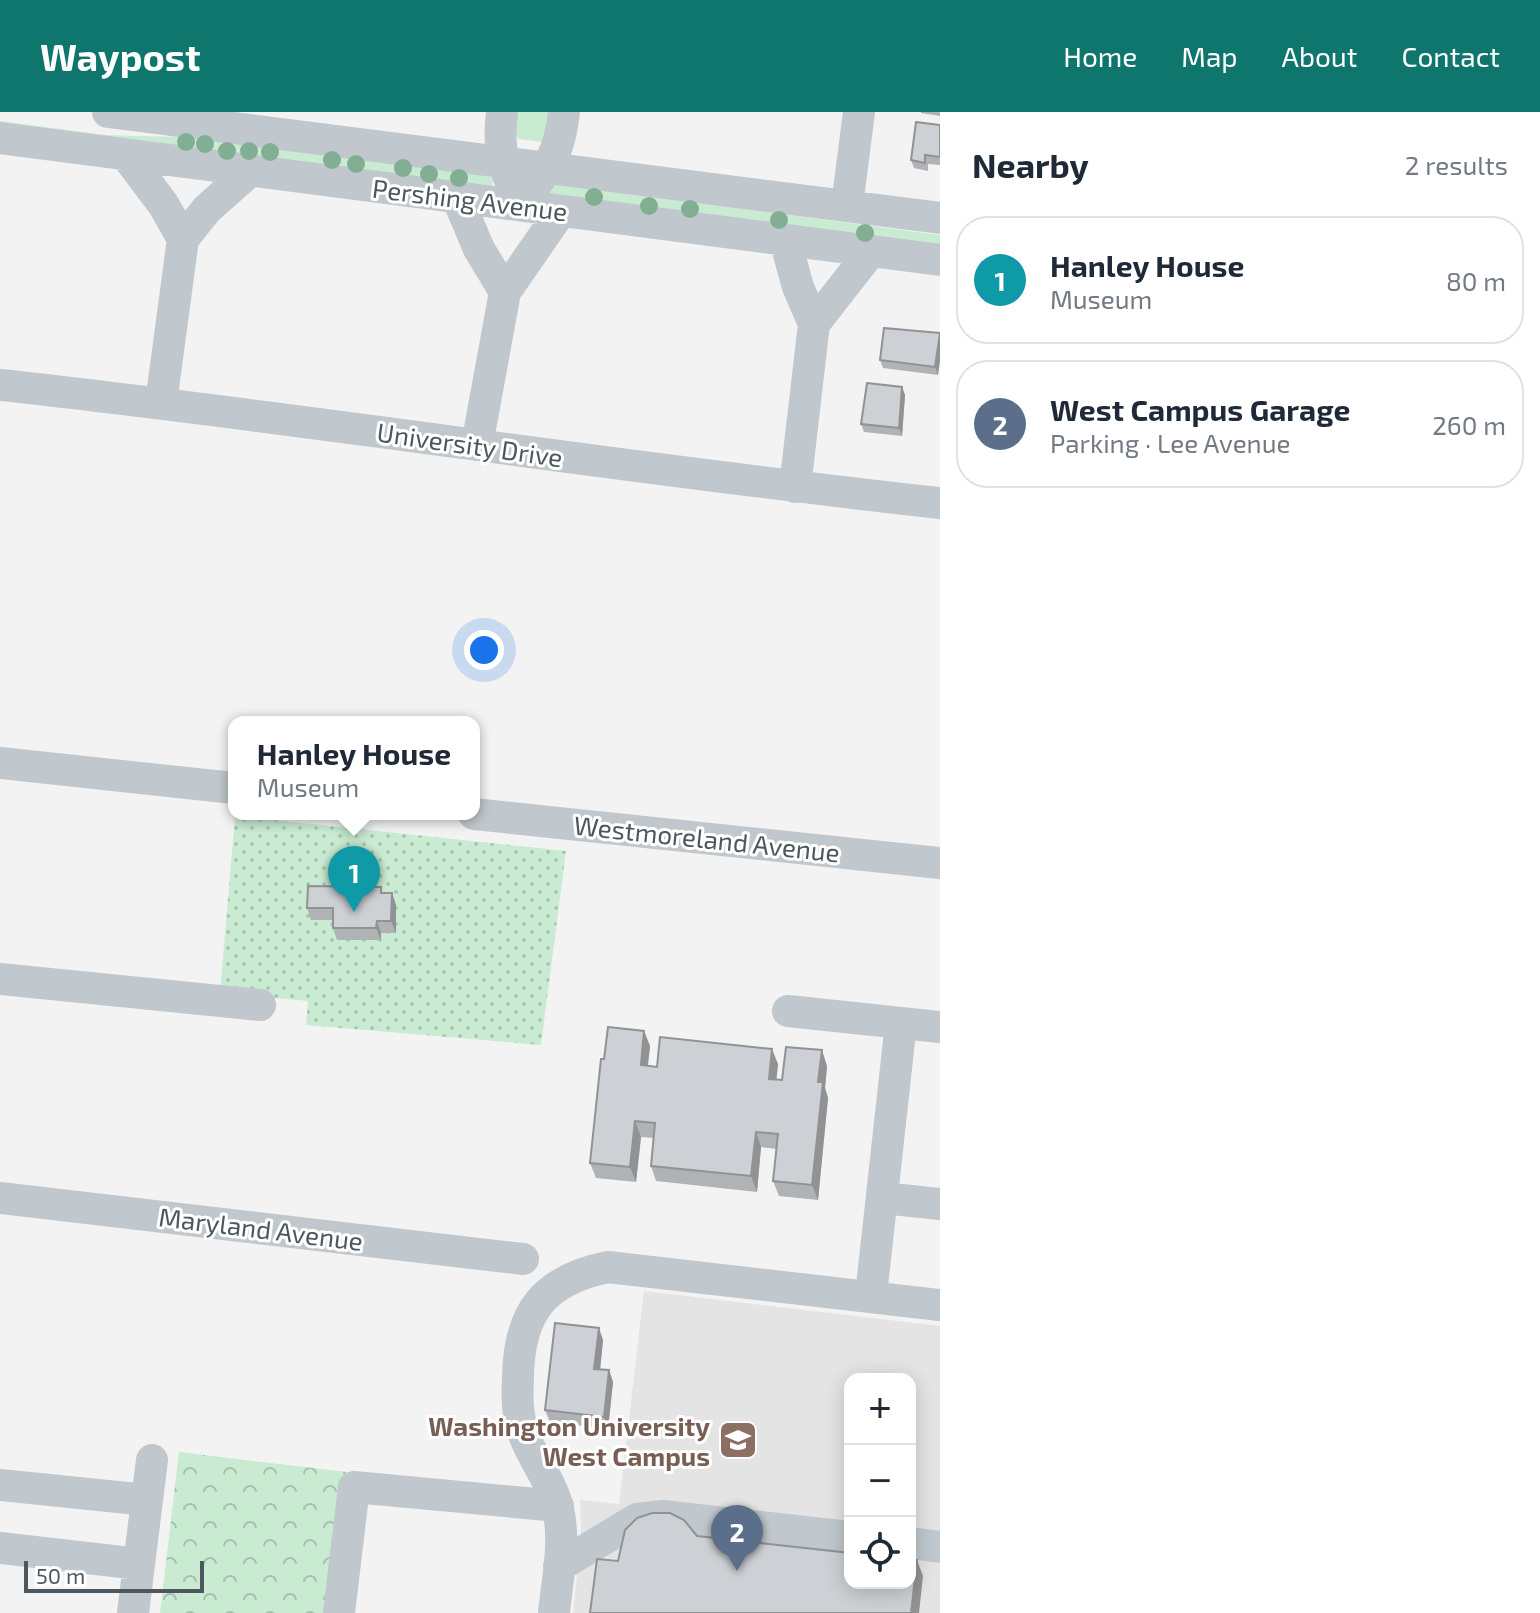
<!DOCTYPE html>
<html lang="en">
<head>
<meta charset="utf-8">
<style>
  body { margin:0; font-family:"Exo 2",sans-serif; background:#f2f2f3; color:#1f2937 }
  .controls { position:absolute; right:24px; bottom:24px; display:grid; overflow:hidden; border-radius:16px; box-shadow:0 4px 20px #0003 }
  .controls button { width:72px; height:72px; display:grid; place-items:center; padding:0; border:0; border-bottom:2px solid #e0e1e3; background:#fff; color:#1f2937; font:40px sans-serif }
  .scale { position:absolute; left:24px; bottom:20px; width:180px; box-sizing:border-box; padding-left:8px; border:4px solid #4c585e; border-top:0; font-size:22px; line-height:28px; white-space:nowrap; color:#4c585e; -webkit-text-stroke:6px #fff; paint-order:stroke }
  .you { position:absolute; left:484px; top:538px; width:28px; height:28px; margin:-20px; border:6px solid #fff; border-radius:50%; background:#1a73e8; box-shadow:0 0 0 12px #1a73e833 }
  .badge { display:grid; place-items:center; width:52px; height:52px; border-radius:50%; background:#0f766e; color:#fff; font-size:26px; font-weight:700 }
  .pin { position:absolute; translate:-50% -66px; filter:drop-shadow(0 2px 4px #0008) }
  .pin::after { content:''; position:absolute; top:42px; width:28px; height:24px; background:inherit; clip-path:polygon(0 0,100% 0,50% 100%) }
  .popup { position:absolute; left:228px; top:604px; width:252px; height:104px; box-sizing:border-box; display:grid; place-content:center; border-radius:16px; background:#fff; filter:drop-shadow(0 2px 6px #0005); font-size:26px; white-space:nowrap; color:#747a83 }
  .popup b { font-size:30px; color:#1f2937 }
  .popup::after { content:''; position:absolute; left:50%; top:100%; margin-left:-16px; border:16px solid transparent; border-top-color:#fff }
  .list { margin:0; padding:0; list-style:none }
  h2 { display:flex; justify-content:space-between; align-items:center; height:104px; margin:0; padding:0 32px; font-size:34px }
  h2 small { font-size:26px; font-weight:400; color:#747a83 }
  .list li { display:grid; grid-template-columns:52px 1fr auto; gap:24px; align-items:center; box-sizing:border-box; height:128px; margin:0 16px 16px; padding:0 16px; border:2px solid #e0e1e3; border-radius:32px }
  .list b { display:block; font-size:30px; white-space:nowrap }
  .list p { margin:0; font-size:26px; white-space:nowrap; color:#747a83 }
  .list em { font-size:26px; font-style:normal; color:#747a83 }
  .icon { flex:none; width:44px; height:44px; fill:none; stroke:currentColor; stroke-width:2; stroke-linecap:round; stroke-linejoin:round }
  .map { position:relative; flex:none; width:940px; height:1501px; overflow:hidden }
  header { display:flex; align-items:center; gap:48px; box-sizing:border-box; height:112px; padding:0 40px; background:#0f766e; color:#fff }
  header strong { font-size:38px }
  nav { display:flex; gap:44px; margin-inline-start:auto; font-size:28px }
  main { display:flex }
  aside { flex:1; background:#fff }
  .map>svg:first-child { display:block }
  .education { fill:#e5e4e4; fill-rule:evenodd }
  .grass { fill:#c8ebd1 }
  .forest { fill:url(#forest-crowns) }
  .park { fill:url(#park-dots) }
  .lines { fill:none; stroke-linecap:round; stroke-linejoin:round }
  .minor { stroke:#c0c8cd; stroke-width:32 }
  .tree { fill:#82af93 }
  .wall { fill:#b0b3b6 }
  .shaded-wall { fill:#909294 }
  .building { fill:#cdd0d4; stroke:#909294; stroke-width:2 }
  .labels { text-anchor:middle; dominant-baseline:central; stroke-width:6; stroke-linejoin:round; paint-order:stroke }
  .street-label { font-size:26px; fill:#4c585e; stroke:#fff }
  .education-label { font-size:26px; font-weight:bold; fill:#785e54; stroke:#fff; text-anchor:end }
</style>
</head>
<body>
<header>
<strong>Waypost</strong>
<nav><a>Home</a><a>Map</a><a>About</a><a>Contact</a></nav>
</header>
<main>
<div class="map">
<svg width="940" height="1501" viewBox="0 0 940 1501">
  <defs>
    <pattern id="forest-crowns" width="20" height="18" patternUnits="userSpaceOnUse" patternTransform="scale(2)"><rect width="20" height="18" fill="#c8ebd1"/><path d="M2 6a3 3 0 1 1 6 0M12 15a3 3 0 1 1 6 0" fill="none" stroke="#a5c1ad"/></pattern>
    <pattern id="park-dots" width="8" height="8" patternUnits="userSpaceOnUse" patternTransform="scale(2)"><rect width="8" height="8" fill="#c8ebd1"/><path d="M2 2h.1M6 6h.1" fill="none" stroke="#a5c1ad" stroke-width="1.8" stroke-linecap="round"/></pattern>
  </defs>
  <rect width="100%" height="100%" fill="#f4f3f3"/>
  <path class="education" d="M644,1179L940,1214V1501H573L581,1423L580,1388L619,1392ZM850,1267H910V1471H850Z"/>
  <path class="grass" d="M514,0H554L542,30L519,27L512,18Z
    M0,9L105,23L218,26L489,62L493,69L492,74L0,13Z
    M552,72L940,123V138L551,85L548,80Z"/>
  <path class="forest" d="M179,1340L347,1360L330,1501H160Z"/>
  <path class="park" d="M235,704L566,739L541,933L306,913L308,889L220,881Z"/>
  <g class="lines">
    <path class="minor" d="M108,0L940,106
      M502,0C499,25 500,45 510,68
      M0,26L940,148
      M126,43L163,92L183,127
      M536,72C554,49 561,28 564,0
      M457,85L479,137L505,180
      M847,94L859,0
      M785,128L798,175L814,212L795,375
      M814,212L871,139
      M0,273C314,307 626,357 940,391
      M161,291L183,127L207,97L250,59
      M477,333L505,180L561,99
      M0,651L234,676
      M474,702L940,751
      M0,867L260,893
      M788,899L901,911
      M0,1086L523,1147
      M883,1086L940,1092
      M871,1183L901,911L940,915
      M0,1373L147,1388
      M910,1431L940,1435
      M0,1436L139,1452
      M559,1454L637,1407L663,1404L850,1425
      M133,1501L152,1348
      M339,1501L354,1375L558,1394
      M554,1501C557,1468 566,1430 558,1397C553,1372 534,1349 525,1325C517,1306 517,1286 518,1265C519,1200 544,1168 608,1155L940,1193"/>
  </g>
  <g class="tree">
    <circle cx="186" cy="30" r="9"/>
    <circle cx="205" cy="32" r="9"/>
    <circle cx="227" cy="39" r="9"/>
    <circle cx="249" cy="39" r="9"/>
    <circle cx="270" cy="40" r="9"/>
    <circle cx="332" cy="48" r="9"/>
    <circle cx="356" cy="52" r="9"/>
    <circle cx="403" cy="56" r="9"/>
    <circle cx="429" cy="62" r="9"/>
    <circle cx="459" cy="66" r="9"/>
    <circle cx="594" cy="85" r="9"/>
    <circle cx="649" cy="94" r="9"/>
    <circle cx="690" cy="97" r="9"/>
    <circle cx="779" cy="108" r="9"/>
    <circle cx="865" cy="121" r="9"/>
  </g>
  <path class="wall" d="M921,0H940V4L921,1Z
    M940,13V53L928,52V59L914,56L911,48Z
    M940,221L938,263L883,256L880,248Z
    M902,275L905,283L902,324L864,320L861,312Z
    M383,781H392L396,793V821H381V828H337L333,816V808H311L307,796Z
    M644,919L650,934L648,954L657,955L778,952L776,967L782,968L827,954L825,976L828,986L818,1088L779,1084L773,1069L777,1037L761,1035L757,1080L656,1069L651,1054L654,1026L641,1025L636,1070L596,1066L590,1051L604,947Z
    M603,1228L600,1257L609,1258L613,1270L608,1317L550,1310L545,1298Z"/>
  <path class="shaded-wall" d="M940,224V249L938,263L935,255Z
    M902,275L905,283L902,324L899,316Z
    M392,781L396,793V821L391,809Z
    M377,809L381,821V828L376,816Z
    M644,919L650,934L646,968L641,953Z
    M772,937L778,952L775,982L769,967Z
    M822,938L827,954L825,976L828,986L818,1088L812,1073L818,970Z
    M635,1009L641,1025L636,1070L630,1055Z
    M756,1020L761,1035L757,1080L751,1064Z
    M599,1216L603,1228L599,1269L594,1257Z
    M609,1258L613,1270L608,1317L604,1305Z
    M917,1448L923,1464L919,1501H911Z"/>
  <path class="building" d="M916,10L940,13V45L925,43V51L911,48Z
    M884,216L940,221L935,255L880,248Z
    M867,271L902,275L899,316L861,312Z
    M308,774L381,775V781H392L391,809H377L376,816H333V796H307Z
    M608,915L644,919L641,953L657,955L660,925L772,937L769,967L782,968L786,935L822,938L818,970H823L812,1073L773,1069L778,1022L756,1020L751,1064L651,1054L655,1011L635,1009L630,1055L590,1051L601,947H604Z
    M555,1211L599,1216L594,1257L609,1258L604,1305L545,1298Z
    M652,1401H670L684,1408L697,1424L850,1441V1471H910V1447L917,1448L911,1501H590L597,1447L618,1449L625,1418L637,1406Z"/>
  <defs>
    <g id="university-square" transform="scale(2)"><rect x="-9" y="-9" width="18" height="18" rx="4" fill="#8d6e63" stroke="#fff"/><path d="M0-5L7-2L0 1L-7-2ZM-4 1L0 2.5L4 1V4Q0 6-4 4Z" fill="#fff"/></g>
  </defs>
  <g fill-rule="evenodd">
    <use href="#university-square" x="738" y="1328"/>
  </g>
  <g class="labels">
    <g class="street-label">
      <text transform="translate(470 87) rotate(7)">Pershing Avenue</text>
      <text transform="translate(470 332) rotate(8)">University Drive</text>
      <text transform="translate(707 726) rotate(6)">Westmoreland Avenue</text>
      <text transform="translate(261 1116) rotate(7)">Maryland Avenue</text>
    </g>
    <g class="education-label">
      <text x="710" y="1313">Washington University<tspan x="710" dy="30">West Campus</tspan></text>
    </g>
  </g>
</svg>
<div class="controls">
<button>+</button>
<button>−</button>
<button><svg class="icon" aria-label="locate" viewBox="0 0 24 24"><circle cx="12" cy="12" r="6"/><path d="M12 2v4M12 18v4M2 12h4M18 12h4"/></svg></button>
</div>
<div class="scale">50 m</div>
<div class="you"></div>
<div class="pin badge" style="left:354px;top:800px;background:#0f9aa8">1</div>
<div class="popup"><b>Hanley House</b>Museum</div>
<div class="pin badge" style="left:737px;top:1459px;background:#5c6f8a">2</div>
</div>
<aside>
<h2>Nearby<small>2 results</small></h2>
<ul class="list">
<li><span class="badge" style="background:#0f9aa8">1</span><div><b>Hanley House</b><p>Museum</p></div><em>80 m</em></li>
<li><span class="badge" style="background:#5c6f8a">2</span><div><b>West Campus Garage</b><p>Parking · Lee Avenue</p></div><em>260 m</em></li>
</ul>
</aside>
</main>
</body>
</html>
